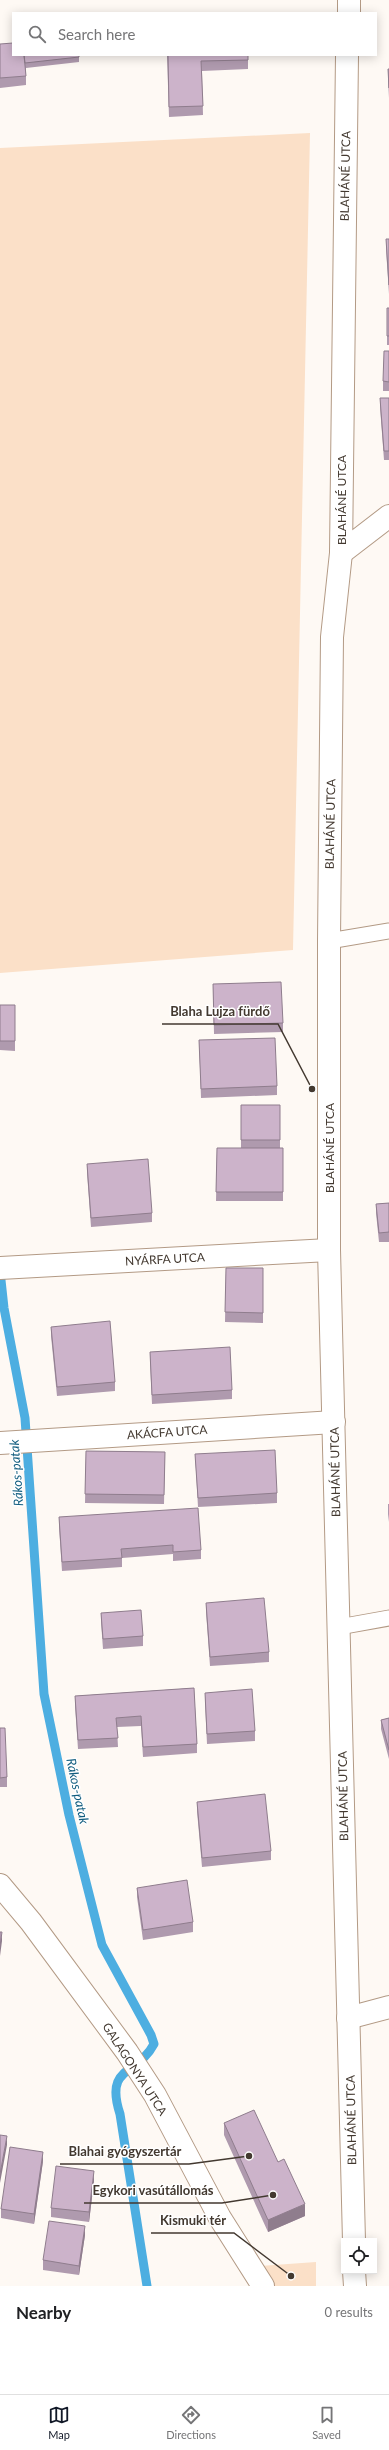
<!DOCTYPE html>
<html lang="en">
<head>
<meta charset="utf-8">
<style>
  body { margin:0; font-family:Lato,sans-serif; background:#f6f6f6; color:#202124 }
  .controls { position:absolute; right:12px; bottom:12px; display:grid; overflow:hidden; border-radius:0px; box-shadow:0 2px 10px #0003 }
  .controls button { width:36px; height:36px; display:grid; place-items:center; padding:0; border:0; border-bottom:1px solid #e0e0e0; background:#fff; color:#202124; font:20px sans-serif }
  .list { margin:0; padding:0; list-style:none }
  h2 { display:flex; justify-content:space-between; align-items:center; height:52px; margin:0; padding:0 16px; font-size:17px }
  h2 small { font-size:13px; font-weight:400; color:#757577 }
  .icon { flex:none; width:22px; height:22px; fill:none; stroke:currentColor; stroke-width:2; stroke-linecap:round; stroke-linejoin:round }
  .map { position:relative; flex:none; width:389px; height:2286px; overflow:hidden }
  .search { position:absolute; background:#fff; box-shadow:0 2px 10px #0003; left:12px; right:12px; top:12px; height:44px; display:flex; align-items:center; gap:10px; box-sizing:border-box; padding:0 14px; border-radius:0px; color:#757577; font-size:15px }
  .sheet { height:108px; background:#fff }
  nav { display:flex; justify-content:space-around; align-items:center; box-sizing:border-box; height:56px; border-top:1px solid #e0e0e0; background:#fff; font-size:11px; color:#757577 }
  nav a { display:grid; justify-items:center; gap:2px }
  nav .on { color:#111827 }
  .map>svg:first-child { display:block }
  .green { fill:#fbe0c8 }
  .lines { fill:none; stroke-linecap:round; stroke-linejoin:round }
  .stream { stroke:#4daee1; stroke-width:9 }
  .service-casing { stroke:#b39a85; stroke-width:17 }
  .minor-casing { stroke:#b39a85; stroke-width:24 }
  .tertiary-casing { stroke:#b39a85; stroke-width:24 }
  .service { stroke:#fff; stroke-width:15 }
  .minor { stroke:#fff; stroke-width:22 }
  .tertiary { stroke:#fff; stroke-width:22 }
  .wall { fill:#af9aae }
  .shaded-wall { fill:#8f7d8d }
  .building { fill:#ccb3ca; stroke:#8f7d8d }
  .labels { text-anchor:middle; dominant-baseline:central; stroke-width:3; stroke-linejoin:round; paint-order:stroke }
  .street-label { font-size:12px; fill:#433930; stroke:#fff }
  .water-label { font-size:13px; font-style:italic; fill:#125d7f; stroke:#fff }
  .leader { fill:none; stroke:#433930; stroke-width:1.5 }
  .callout-dot { fill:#433930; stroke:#fff; stroke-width:1.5 }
  .callout-label { font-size:13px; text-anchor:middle; font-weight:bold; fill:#433930; stroke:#fff; stroke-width:3; stroke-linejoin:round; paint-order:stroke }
</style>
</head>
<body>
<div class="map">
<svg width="389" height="2286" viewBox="0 0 389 2286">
  <rect width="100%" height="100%" fill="#fef9f4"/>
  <path class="green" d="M310,133L293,950L0,973V148Z
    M316,2262V2286H273L260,2266Z"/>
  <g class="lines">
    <path class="stream" d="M0,1271L4,1308L25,1418L44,1694L69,1815L102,1945L151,2035L154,2044C138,2075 104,2065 120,2114L147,2286"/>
    <g class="service-casing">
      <path id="service" d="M329,941L389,931
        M339,1627L389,1618"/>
    </g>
    <g class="minor-casing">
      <path id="minor" d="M349,13V0
        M341,553L347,55
        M341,553L389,516
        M0,1268L329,1250
        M0,1443L334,1422
        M0,1885L31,1922L127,2052L155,2095L220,2218L263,2286
        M348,2018L389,2007"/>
    </g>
    <g class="tertiary-casing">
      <path id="tertiary" d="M341,553L332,637L329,941V1250L354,2241
        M354,2271L355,2286"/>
    </g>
    <use href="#service" class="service"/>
    <use href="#minor" class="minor"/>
    <use href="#tertiary" class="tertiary"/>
  </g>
  <path class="wall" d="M0,44L13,55H79V62L26,68V85L0,88Z
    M167,55H248V69L202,71L203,115L169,117Z
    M388,69H389V98L388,79Z
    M386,239H389V294L386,249Z
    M387,308H389V345H387Z
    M389,351V391H383V381Z
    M380,398H389V460H384L380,407Z
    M213,984L283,1023V1032L214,1034Z
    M0,1005H15V1051L0,1050Z
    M199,1040L277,1086V1095L201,1098Z
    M241,1105H280V1148H283V1201H216L217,1148H241Z
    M87,1164L152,1213V1222L91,1227L87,1173Z
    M389,1203V1242H379L376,1213V1204Z
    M226,1268H263V1323L225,1322Z
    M51,1327L115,1382V1391L57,1396L51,1336Z
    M150,1352L232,1390V1399L152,1404L150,1361Z
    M86,1451L165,1452L164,1504L85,1503Z
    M195,1454L277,1493V1503L198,1507Z
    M388,1504H389V1522L388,1514Z
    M59,1517L201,1550V1559L173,1561V1554L122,1558V1567L62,1571L59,1527Z
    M206,1603L269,1652V1662L210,1666L206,1612Z
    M101,1613L143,1636V1646L103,1649L101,1622Z
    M194,1688L197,1744V1753L143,1757L141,1726L117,1727L118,1747L78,1749L75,1706V1696Z
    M205,1693L255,1731V1741L207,1744L205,1702Z
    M389,1718V1759L381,1729V1720Z
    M0,1728L7,1777V1787H0Z
    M197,1802L271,1851V1860L202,1867L197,1811Z
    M137,1888L193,1922V1932L143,1940L137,1897Z
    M224,2123L278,2162L305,2216L268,2232L224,2135Z
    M43,2161L34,2224L1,2218V2209Z
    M94,2181L89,2222L51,2217V2208Z
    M85,2235L79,2275L43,2270V2260Z"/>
  <path class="shaded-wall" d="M2,1932V1941L0,1956V1946Z
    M7,2136V2145L0,2183V2174Z
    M43,2152V2161L34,2224V2214Z
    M94,2171V2181L89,2222V2212Z
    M305,2204V2216L268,2232V2220Z
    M85,2226V2235L79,2275V2266Z"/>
  <path class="building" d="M13,43V55H24L26,76L0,78V44Z
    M24,55H79V57L25,63Z
    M168,55H248V60L201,61L203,106L169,107Z
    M388,69H389V88Z
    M386,239H389V285Z
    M387,308H389V336H387Z
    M384,351H389V382L383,381Z
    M380,398H389V451H384Z
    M281,982L283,1023L214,1025L213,984Z
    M0,1005H15V1041H0Z
    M275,1038L277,1086L201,1089L199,1040Z
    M241,1105H280V1140H241Z
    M217,1148H283V1192H216Z
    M148,1159L152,1213L91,1218L87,1164Z
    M389,1203V1232L379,1233L376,1204Z
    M226,1268H263V1313L225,1312Z
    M110,1321L115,1382L57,1387L51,1327Z
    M230,1347L232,1390L152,1395L150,1352Z
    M275,1450L277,1493L198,1498L195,1454Z
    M86,1451L165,1452L164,1495L85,1494Z
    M198,1508L201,1550L173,1552V1545L121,1549L122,1558L62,1562L59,1517Z
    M264,1598L269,1652L210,1657L206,1603Z
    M141,1610L143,1636L103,1639L101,1613Z
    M194,1688L197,1744L143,1747L141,1716L116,1718L118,1738L78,1740L75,1696Z
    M252,1689L255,1731L207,1734L205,1693Z
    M389,1718V1750L381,1720Z
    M0,1728H5L7,1777L0,1778Z
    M265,1794L271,1851L202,1858L197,1802Z
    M187,1880L193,1922L143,1930L137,1888Z
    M0,1932H2L0,1946Z
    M254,2110L278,2162L284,2159L305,2204L268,2220L224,2123Z
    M0,2135L7,2136L0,2174Z
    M10,2147L43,2152L34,2214L1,2209Z
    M56,2166L94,2171L89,2212L51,2208Z
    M49,2221L85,2226L79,2266L43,2260Z"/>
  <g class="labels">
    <g class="street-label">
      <text transform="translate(345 176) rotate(-89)">BLAHÁNÉ UTCA</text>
      <text transform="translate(341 500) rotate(-90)">BLAHÁNÉ UTCA</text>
      <text transform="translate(330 824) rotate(-89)">BLAHÁNÉ UTCA</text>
      <text transform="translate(329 1148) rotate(-90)">BLAHÁNÉ UTCA</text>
      <text transform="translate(165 1259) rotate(-3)">NYÁRFA UTCA</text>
      <text transform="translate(167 1432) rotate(-4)">AKÁCFA UTCA</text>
      <text transform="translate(335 1472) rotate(-91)">BLAHÁNÉ UTCA</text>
      <text transform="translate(343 1796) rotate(-91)">BLAHÁNÉ UTCA</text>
      <text transform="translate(135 2069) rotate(57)">GALAGONYA UTCA</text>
      <text transform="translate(351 2120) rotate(-91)">BLAHÁNÉ UTCA</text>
    </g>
    <g class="water-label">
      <text transform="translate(16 1473) rotate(-94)">Rákos-patak</text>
      <text transform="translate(78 1791) rotate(78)">Rákos-patak</text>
    </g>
  </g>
  <path class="leader" d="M312 1089L278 1024H162M249 2156L189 2164H60M273 2195L222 2203H84M291 2276L234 2233H151"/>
  <g class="callout-dot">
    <circle cx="312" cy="1089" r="4"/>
    <circle cx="249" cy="2156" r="4"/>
    <circle cx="273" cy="2195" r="4"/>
    <circle cx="291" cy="2276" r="4"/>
  </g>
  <g class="callout-label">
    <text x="220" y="1016">Blaha Lujza fürdő</text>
    <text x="125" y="2156">Blahai gyógyszertár</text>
    <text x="153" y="2195">Egykori vasútállomás</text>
    <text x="193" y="2225">Kismuki tér</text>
  </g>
</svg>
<div class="controls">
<button><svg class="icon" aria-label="locate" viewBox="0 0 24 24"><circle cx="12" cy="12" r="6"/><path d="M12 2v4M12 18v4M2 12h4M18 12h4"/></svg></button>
</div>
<div class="search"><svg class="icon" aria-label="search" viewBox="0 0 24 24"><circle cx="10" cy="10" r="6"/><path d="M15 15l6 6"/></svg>Search here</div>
</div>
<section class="sheet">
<h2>Nearby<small>0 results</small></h2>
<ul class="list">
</ul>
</section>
<nav>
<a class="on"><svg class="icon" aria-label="map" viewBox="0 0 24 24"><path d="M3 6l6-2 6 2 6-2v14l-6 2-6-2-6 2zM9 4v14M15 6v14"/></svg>Map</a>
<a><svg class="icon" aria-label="directions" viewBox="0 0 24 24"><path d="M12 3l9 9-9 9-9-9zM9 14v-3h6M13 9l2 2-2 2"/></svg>Directions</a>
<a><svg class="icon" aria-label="saved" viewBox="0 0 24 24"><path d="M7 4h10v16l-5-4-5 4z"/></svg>Saved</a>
</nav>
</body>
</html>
